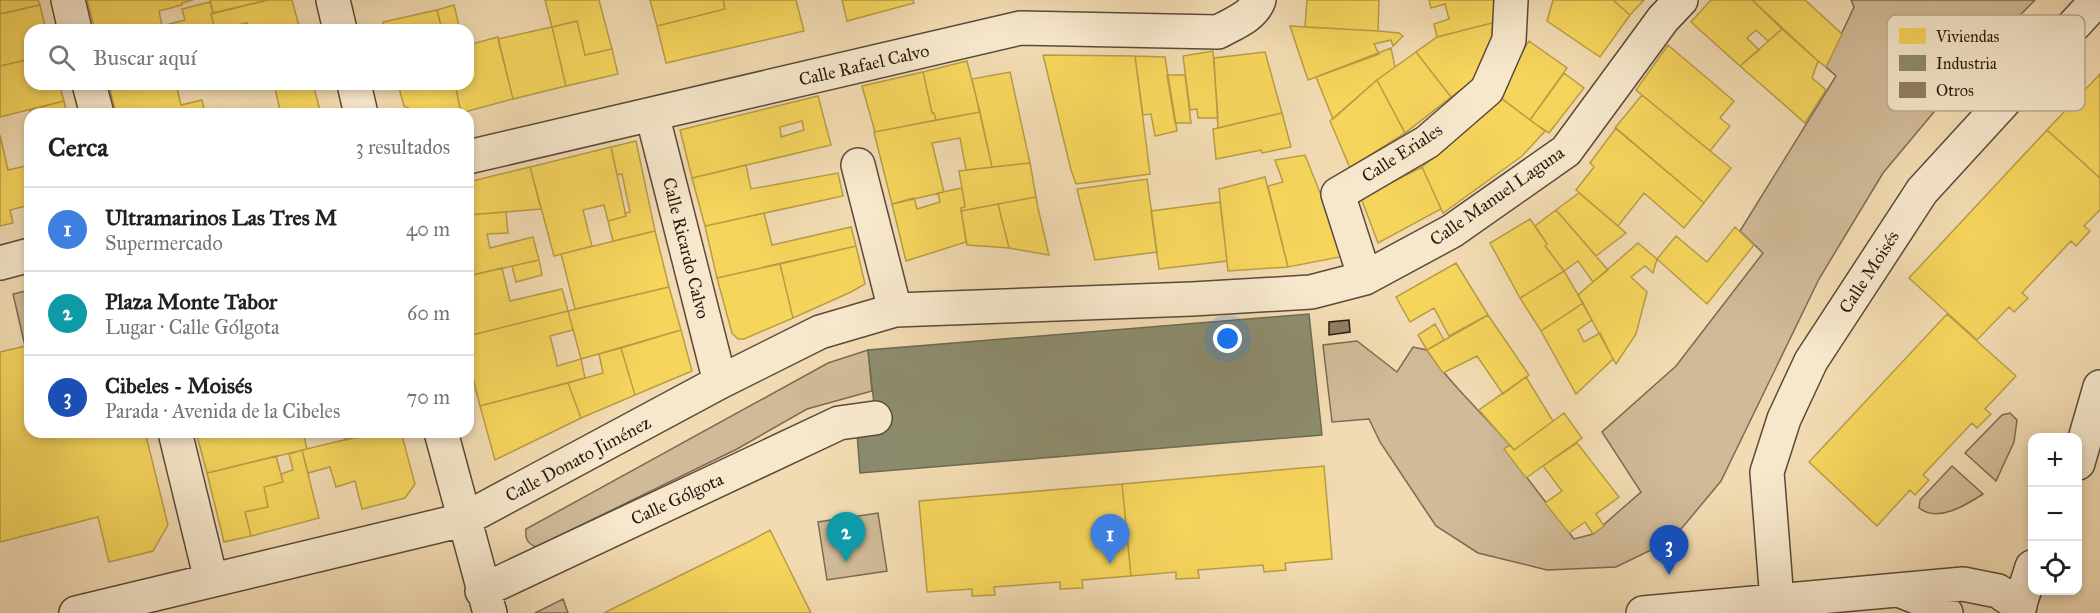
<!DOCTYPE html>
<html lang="es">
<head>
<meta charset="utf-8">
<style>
  body { margin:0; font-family:"IM FELL Great Primer",serif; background:#f6f6f6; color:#202124 }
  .controls { position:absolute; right:18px; bottom:18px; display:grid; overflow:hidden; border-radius:12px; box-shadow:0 3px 9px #0003 }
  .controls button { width:54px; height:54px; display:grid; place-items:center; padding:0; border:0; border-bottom:2px solid #e0e0e0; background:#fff; color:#202124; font:30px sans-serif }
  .you { position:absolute; left:1228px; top:339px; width:21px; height:21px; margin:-15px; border:4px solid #fff; border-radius:50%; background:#1a73e8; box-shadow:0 0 0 9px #1a73e833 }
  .badge { display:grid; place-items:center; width:39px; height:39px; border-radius:50%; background:#0b8043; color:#fff; font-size:20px; font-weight:700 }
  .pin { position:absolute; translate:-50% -50px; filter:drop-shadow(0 2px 3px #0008) }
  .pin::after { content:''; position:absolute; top:32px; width:21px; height:18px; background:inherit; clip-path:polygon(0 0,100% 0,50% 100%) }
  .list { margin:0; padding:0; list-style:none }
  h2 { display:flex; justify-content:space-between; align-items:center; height:78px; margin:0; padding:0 24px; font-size:26px }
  h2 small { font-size:20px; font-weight:400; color:#757577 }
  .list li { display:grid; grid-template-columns:39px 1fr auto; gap:18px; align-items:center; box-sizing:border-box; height:84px; padding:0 24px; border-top:2px solid #e0e0e0 }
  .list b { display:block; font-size:22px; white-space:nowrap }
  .list p { margin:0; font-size:20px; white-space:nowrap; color:#757577 }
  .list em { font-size:20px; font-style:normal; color:#757577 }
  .icon { flex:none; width:33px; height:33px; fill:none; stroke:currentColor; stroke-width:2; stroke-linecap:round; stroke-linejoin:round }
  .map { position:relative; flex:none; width:2100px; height:613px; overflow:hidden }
  .search { position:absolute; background:#fff; box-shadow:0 3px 9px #0003; left:24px; top:24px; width:450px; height:66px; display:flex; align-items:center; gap:15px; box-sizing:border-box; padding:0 21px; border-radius:18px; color:#757577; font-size:22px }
  .panel { position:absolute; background:#fff; box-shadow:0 3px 9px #0003; left:24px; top:108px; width:450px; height:330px; border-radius:18px }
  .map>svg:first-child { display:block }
  .green { fill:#d0ba97; stroke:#7c6a54; stroke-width:1.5 }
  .homes { fill:#f6d55c; stroke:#b89d46; stroke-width:1.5; fill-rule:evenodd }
  .industry { fill:#8c8c6e; stroke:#6e6a52; stroke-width:1.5 }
  .building { fill:#917e65; stroke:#281a12; stroke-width:1.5 }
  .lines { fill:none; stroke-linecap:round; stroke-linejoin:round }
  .minor-casing { stroke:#5a4a3a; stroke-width:36 }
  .minor { stroke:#f7e8cd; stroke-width:33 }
  .labels { text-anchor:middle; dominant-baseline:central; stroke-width:6; stroke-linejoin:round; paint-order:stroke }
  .street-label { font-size:18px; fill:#281a12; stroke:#f7e8cd }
  .key { fill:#f7e8cd; stroke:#b9aa95; stroke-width:1.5 }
  .key-label { font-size:16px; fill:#281a12 }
</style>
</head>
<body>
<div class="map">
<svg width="2100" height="613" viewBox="0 0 2100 613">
  <rect width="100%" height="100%" fill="#f2dbb2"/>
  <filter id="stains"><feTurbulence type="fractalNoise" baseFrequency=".00333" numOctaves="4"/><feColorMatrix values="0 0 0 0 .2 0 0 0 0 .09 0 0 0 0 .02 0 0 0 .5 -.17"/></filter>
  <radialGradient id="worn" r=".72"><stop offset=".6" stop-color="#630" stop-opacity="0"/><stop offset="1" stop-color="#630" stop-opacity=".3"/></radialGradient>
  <path class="green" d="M1851,0H2035L1984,52L1883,173L1819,279L1721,481L1672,540L1616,567L1547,570L1478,553L1436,526L1380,442L1369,419L1332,422L1323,345L1357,341L1397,372L1413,347L1427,350C1451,385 1482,413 1510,445L1505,449L1574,539L1593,534L1641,492L1602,432L1676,366L1763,253L1740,231L1836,76L1826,67L1854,7Z
    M30,290V345L25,346L13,294Z
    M868,350L872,391L807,409L737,449L536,547C527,543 525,539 526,529L828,363Z
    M2010,413L2017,420L2014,442L1996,481L1965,453L2002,415Z
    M1952,466L1983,494C1966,505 1938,523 1919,508L1920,500Z
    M878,513L887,571L827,580L818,522Z
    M563,599L568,613H535Z"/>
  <path class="homes" d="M0,0H38L40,5L0,14Z
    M87,0H193L182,3V5L159,11L162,26L185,20L182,9L210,2L213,13L211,14L215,30H95Z
    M210,0H268L213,13Z
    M268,0H292L300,30H248L247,23L215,30L211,14Z
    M545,0H599L612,49L585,55L577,21L552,27Z
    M650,0H723L725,9L657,26Z
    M723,0H796L804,31L666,63L657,26L725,9Z
    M842,0H913L914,3L847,21Z
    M1307,0H1379L1378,31L1305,27Z
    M1429,0H1496V22L1437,37L1434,24L1449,19L1445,4L1431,8Z
    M1553,0H1613L1630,15L1600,57L1547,21Z
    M1613,0H1644L1630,15Z
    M1711,0H1752L1782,29L1768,41L1756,30L1747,38L1759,50L1740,66L1691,22Z
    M1752,0H1805L1842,34L1826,67L1818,61Z
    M40,5L46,30H30V59L0,66V14Z
    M454,5L460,30H442L437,10Z
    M437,10L442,30H385L383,22Z
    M577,21L585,55L612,49L618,74L566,86L552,27Z
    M1496,22L1495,38L1479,71L1471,82L1451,97L1416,52L1437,37Z
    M1290,26L1378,31L1399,33L1403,36L1393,46L1391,40L1374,44L1379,54L1308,80Z
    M552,27L566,86L513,99L498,39Z
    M1782,29L1818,61L1812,78L1826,90L1805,123L1740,66Z
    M498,37L513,99L461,113L455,84H468V45Z
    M1529,41L1567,68L1530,120L1496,94Z
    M1668,45L1734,101L1720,118L1730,126L1710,151L1636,90Z
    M1391,48L1395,67L1377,80L1333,119L1316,77Z
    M1213,51L1218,118H1198L1197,109L1190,110L1183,56Z
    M1265,52L1282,113L1218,128L1214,58Z
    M1416,52L1451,97L1405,133L1377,80Z
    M1043,55L1135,56L1150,174L1076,184L1071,170Z
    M1135,56L1165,57L1177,131L1155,136L1151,114L1143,115Z
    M30,59V84H59L64,101L0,117V66Z
    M967,61L980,112L936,120L934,113H932L923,72Z
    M923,72L932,113H934L936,120L875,132L862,86Z
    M1010,72L1030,163L992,167L972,79Z
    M1564,73L1584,88L1549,133L1530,120Z
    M2100,74V178L2047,130Z
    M1167,75H1185L1191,123H1175Z
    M1377,80L1405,133L1350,168L1330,121Z
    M108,84H133L110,90Z
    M133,84H176L181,105L202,100L205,114H116L110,90Z
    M274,84H313L321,114H281Z
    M398,84H455L461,113L421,114L404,106Z
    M1642,95L1731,168L1704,203L1615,128Z
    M818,96L831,145L692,178L680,130ZM802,121L804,130L781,137L780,127Z
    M1502,99L1545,131L1522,156L1443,213L1422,167Z
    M64,101L67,114H31L30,110Z
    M980,112L992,167L966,170L960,138L932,143L944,192L892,204L874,132Z
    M1282,113L1291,147L1262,153L1261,150L1216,159L1213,129Z
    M1616,128L1704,203L1684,228L1644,193L1618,226L1576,190L1594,167L1590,163Z
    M2047,130L2100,178V210L2084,226L2090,231L2076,246L2071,241L2022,293L2028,298L2014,312L2009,307L1977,340L1909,278Z
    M0,135L8,170L30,165V205L10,210L13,223L0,226Z
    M636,141L655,231L613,241L608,221L626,216L625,213L630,212L622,174L617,175L611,147Z
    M611,147L626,216L608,221L604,205L583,210L592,246L554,256L530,167Z
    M1305,155L1345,256L1288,267L1268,186L1283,182L1275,160Z
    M1030,163L1036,197L961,211V208L965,207L959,171Z
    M746,165L751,189L838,173L843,196L705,226L692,178Z
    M530,167L541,209L468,215V182Z
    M1422,167L1441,209L1378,243L1361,198Z
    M1265,177L1288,267L1228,271L1219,189Z
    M1147,179L1157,252L1095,260L1077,189Z
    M962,188L965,207L961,208L966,242L906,261L892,204L914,198L917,209L940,202L938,193Z
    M1579,193L1626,233L1596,256L1556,210Z
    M1036,197L1038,208L1049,255L1009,248L998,204Z
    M1220,202L1227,261L1159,269L1151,211Z
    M998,204L1009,248L967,245L961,211Z
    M1556,210L1608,270L1593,282L1578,261L1564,271L1545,246L1547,244L1535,226Z
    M506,212L508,233L487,234L490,248L533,237L539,260L468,276V215Z
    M764,213L772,245L851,227L856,246L717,278L705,226Z
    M1530,219L1547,244L1545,246L1564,271L1520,298L1490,243Z
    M1735,227L1754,245L1707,304L1657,259L1676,236L1707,262Z
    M655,231L669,287L575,309L561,254Z
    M1638,243L1657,259L1653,273L1645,266L1631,277L1647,292L1636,334L1616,364L1578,295Z
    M856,246L865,284L851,292L793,318L780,264Z
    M539,260L542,275L516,282L512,266Z
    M1456,263L1488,315L1449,336L1434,308L1410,322L1396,297Z
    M780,264L793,318L744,339H738L732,333L717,278Z
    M502,268L510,301L562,289L568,311L468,336V276Z
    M1564,271L1583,303L1541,331L1520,298Z
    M669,287L681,330L581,359L568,311Z
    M1583,303L1592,320L1578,330L1584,342L1600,333L1613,359L1576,394L1541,331Z
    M568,311L573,330L550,336L556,359L557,366L581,359L585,378L480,406L468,358V336Z
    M1947,314L2016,376L1985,409L1991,414L1977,428L1972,423L1923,475L1929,480L1915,495L1910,490L1877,526L1809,462Z
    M1488,315L1529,375L1503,394L1477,356L1443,373L1427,350Z
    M1435,324L1444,340L1427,350L1418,335Z
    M681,330L692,371L635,395L621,348Z
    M30,345V432H145L168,525L153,551L109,562L98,517L0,542V352Z
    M621,348L635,395L581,418L568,383L603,373L599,354Z
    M1526,377L1553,421L1514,450L1479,410Z
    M568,383L581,418L495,460L480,406Z
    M1564,413L1582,438L1526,478L1504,449L1510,445L1514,450Z
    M196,432H303L307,449L207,473Z
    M343,432H377L345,440Z
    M377,432H401L415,484L405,498L362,509L355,481L336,487L330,467L308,473L302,450Z
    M1577,443L1619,497L1596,514L1604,526L1593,534L1585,522L1569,533L1545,503L1562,491L1543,466Z
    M302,450L319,518L251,536L245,512L268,507L264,487L283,482L281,474L293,470L289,454Z
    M276,456L283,482L264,487L268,507L245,512L251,536L224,542L207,473Z
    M1324,466L1332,559L1285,563L1286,570L1264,572L1263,565L1198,570L1199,578L1176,579V572L1131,576L1122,484Z
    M1122,484L1131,576L1082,580L1083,588L1060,589V582L994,587L995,595L972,596V589L927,592L919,501Z
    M770,530L811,613H604L750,541Z"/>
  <path class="industry" d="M1309,314L1322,435L860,473L857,433L877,431L868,350Z"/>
  <path class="building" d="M1349,320L1350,332L1329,335V322Z"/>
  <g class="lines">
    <g class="minor-casing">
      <path id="minor" d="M68,0L75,30
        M333,0L340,30
        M89,84L97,114
        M354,84L361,114
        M652,114L720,382
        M468,157L1020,28L1218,32C1232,24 1253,17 1259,0
        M858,165L895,310
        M0,263L30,255
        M1365,278L1338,194L1427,142L1487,90L1509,40L1511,0
        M175,432L211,580
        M441,432L490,613
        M2078,463L2100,387
        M482,591L839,423L875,418
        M1901,591L1929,602L1946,613
        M1777,601L1767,472L1784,419L1811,361L1922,191L2097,0
        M76,613L463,520L720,382L820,332L895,310L1192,299L1311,292L1365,278L1452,231L1566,151L1663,19L1681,0
        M1643,613L1963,584L1998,591L2020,606
        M2017,613L2032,567"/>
    </g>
    <use href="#minor" class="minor"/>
  </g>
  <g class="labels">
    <g class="street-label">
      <text transform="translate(864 65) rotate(-13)">Calle Rafael Calvo</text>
      <text transform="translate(1402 153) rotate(-33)">Calle Eriales</text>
      <text transform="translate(1497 196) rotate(-35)">Calle Manuel Laguna</text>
      <text transform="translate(686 248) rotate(76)">Calle Ricardo Calvo</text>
      <text transform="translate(1869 272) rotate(-57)">Calle Moisés</text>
      <text transform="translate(578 459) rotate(-28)">Calle Donato Jiménez</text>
      <text transform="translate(677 499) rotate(-25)">Calle Gólgota</text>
    </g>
  </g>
  <rect x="1887" y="15" width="198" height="96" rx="9" class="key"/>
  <rect x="1899" y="28" width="27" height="16" fill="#f6d55c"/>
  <rect x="1899" y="55" width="27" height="16" fill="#8c8c6e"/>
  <rect x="1899" y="82" width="27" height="16" fill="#917e65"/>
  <g class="key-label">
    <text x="1936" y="42">Viviendas</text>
    <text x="1936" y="69">Industria</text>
    <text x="1936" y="96">Otros</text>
  </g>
  <rect width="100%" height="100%" filter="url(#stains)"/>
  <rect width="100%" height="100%" fill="url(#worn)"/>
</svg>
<div class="controls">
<button>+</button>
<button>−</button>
<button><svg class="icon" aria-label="locate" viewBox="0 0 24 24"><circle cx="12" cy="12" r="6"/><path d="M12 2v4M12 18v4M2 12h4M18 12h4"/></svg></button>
</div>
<div class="you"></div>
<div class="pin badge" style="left:1110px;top:564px;background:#3f7fe0">1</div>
<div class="pin badge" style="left:846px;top:562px;background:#0f9aa8">2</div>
<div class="pin badge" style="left:1669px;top:575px;background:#1a4fb4">3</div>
<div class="search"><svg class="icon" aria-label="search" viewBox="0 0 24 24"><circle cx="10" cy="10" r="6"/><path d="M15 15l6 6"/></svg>Buscar aquí</div>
<section class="panel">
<h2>Cerca<small>3 resultados</small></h2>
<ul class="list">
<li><span class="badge" style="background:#3f7fe0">1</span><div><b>Ultramarinos Las Tres M</b><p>Supermercado</p></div><em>40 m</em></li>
<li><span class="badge" style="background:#0f9aa8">2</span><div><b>Plaza Monte Tabor</b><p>Lugar · Calle Gólgota</p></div><em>60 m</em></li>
<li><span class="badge" style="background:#1a4fb4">3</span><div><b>Cibeles - Moisés</b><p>Parada · Avenida de la Cibeles</p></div><em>70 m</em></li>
</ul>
</section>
</div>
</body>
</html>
